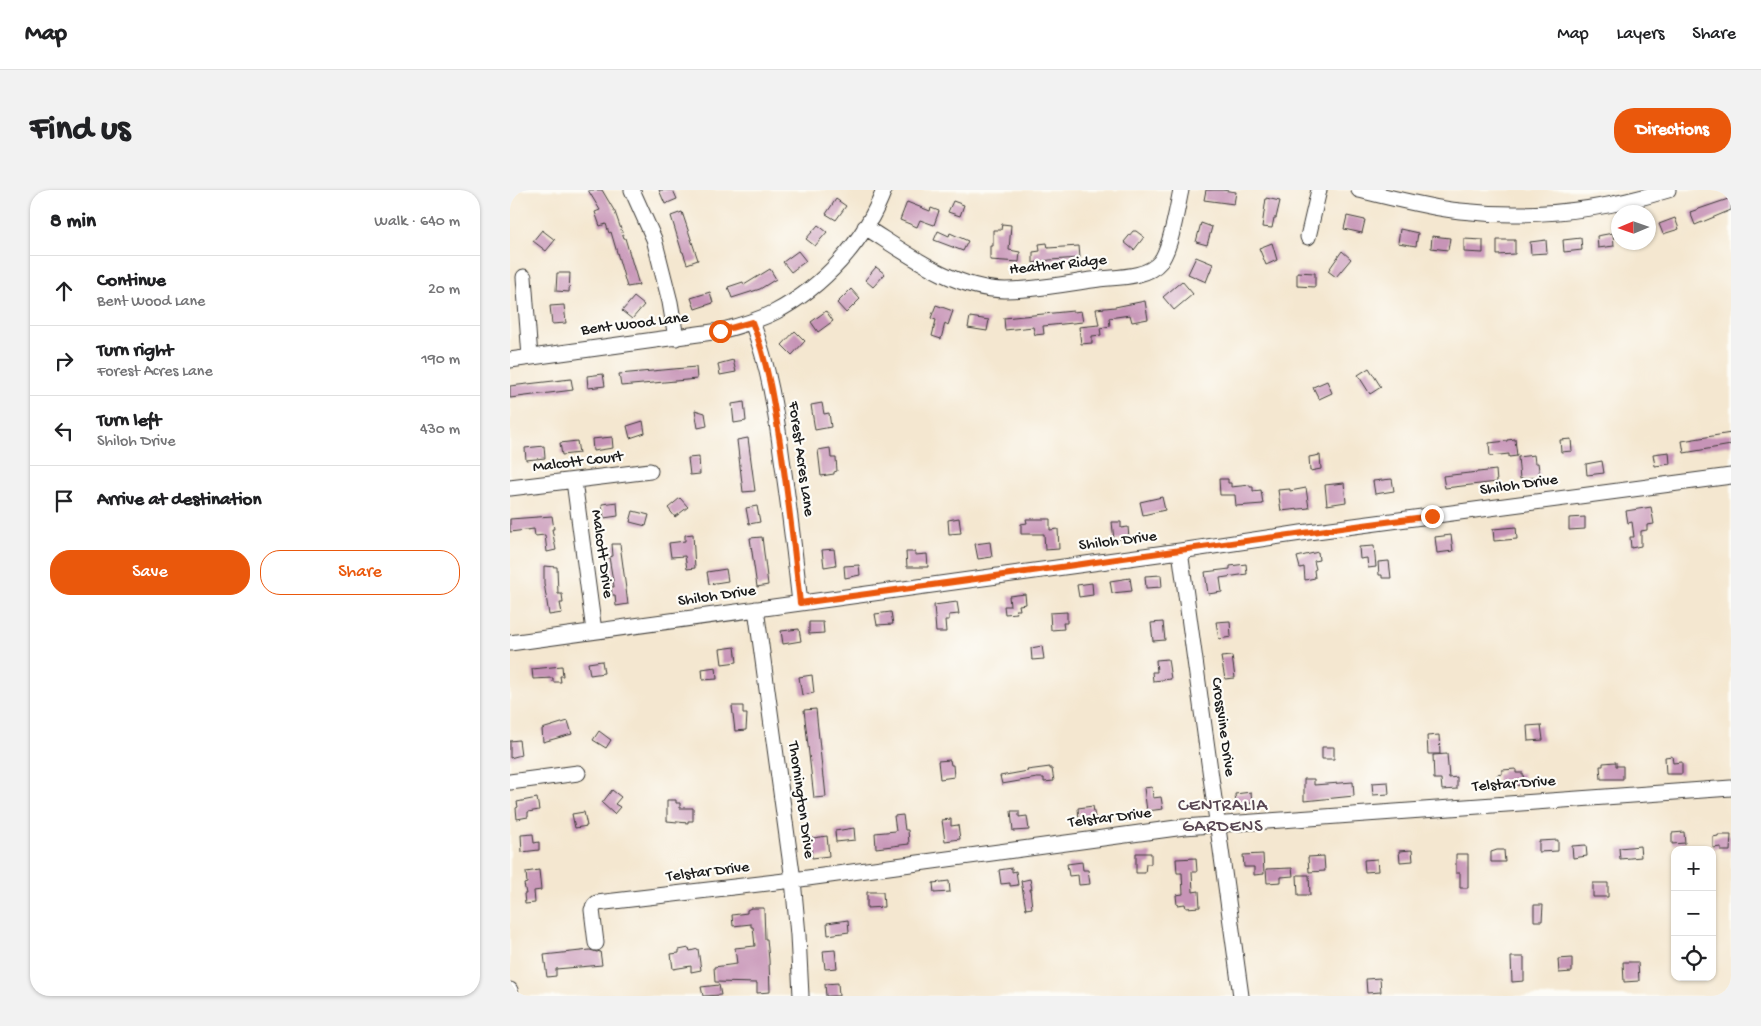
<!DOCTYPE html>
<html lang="en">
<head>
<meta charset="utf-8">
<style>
  body { margin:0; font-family:"Gochi Hand",sans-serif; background:#f2f2f2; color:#202124 }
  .controls { position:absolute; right:15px; bottom:15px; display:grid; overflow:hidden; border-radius:10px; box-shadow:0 1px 4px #0004 }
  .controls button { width:45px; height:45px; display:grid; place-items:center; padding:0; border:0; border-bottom:1px solid #e0e0e0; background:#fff; color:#202124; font:25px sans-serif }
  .compass { position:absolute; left:1101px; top:15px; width:45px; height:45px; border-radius:50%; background:#fff; box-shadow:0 1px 4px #0004; rotate:268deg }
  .stop { position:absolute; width:15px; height:15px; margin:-11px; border:4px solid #ea580c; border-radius:50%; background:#fff }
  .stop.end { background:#ea580c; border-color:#fff; box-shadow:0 1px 5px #0008 }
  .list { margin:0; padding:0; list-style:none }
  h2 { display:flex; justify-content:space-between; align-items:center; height:65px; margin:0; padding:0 20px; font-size:21px }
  h2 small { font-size:16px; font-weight:400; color:#757577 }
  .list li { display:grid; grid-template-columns:32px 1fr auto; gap:15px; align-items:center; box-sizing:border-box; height:70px; padding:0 20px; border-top:1px solid #e0e0e0 }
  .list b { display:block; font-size:19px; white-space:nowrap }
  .list p { margin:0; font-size:16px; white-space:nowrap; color:#757577 }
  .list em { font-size:16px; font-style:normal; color:#757577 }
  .actions { display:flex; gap:10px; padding:15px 20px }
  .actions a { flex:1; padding:11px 0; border:1px solid #ea580c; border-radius:20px; text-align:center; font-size:18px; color:#ea580c }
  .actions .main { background:#ea580c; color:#fff }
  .icon { flex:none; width:28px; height:28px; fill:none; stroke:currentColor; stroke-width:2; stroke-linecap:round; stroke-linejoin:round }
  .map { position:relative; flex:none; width:1221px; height:806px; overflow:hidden; border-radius:20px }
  header { display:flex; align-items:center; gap:30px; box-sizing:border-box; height:70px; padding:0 25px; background:#fff; border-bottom:1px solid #e0e0e0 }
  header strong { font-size:24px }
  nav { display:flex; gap:28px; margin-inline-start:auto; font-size:18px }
  .intro { display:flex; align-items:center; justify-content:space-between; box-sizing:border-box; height:120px; padding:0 30px }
  h1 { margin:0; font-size:35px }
  .button { padding:12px 22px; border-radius:20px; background:#ea580c; color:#fff; font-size:18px; font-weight:700 }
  main { display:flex; gap:30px; padding:0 30px }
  aside { flex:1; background:#fff; border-radius:20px; box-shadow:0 1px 4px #0004 }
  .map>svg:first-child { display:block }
  .building { fill:#c794b7 }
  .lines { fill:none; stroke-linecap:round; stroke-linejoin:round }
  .minor-casing { stroke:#3c3a37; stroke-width:17 }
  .minor { stroke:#fff; stroke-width:15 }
  .route { stroke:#ea580c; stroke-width:6 }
  .labels { text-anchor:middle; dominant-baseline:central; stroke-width:4.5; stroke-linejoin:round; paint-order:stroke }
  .street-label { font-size:16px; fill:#1c1c1c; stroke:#fdfcf7 }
  .neighbourhood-label { font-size:18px; letter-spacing:1px; fill:#584652; stroke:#fdfcf7 }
</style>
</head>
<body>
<header>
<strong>Map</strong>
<nav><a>Map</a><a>Layers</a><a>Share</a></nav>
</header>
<div class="intro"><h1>Find us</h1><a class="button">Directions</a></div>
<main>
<aside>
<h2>8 min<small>Walk · 640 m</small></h2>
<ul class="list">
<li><svg class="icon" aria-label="ahead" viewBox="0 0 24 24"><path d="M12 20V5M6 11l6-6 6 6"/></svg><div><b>Continue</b><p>Bent Wood Lane</p></div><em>20 m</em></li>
<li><svg class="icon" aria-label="right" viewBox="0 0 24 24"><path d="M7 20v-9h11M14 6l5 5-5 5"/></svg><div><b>Turn right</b><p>Forest Acres Lane</p></div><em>190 m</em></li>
<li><svg class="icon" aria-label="left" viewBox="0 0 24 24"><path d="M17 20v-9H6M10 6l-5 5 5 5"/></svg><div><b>Turn left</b><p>Shiloh Drive</p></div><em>430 m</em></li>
<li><svg class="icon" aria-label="arrive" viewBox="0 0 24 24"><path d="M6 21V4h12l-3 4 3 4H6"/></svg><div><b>Arrive at destination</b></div></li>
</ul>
<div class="actions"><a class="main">Save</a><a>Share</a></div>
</aside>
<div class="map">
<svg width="1221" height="806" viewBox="0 0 1221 806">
  <rect width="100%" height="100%" fill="#fdfcf7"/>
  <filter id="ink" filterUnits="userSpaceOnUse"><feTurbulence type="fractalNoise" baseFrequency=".02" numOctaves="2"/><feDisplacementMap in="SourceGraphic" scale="10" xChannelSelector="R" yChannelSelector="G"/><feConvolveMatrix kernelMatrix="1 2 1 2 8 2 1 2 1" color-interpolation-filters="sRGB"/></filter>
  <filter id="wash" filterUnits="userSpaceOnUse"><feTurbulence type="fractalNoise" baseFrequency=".0096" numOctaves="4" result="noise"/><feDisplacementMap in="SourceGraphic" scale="20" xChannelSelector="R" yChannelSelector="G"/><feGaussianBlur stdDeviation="1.12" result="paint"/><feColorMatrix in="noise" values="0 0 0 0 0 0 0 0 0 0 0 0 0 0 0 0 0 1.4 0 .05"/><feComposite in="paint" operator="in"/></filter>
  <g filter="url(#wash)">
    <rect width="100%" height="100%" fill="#f4e7d0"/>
    <g id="blocks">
      <path class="building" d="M78,0H92L105,22L114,48H115L129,95L117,97L101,42L99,43L96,34L90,36L85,22L90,20Z
        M149,0H163L167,9L155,14Z
        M696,0H712L726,2L724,14L694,10Z
        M756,8L770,11L766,28H764L762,38L752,37Z
        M1221,8V20L1185,35L1180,22Z
        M326,9L336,16L326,30L316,24Z
        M443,11L454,15L450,26L438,22Z
        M397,12L420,21L421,18L429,21L424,35L410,30L407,37L390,30Z
        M172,22L188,70L177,74L173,62H172L161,26Z
        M837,26L855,30L852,43L834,39Z
        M1165,28L1169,39L1153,44L1149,34Z
        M691,33L702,37L697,55L686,52Z
        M492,34L501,35L499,60L510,62L509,72L480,70V56H483V40H491Z
        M308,35L317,42L305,56L296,49Z
        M890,39L908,43L906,56L888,53Z
        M32,40L45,50L36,61L23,51Z
        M428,41L439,46L440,43L458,51L453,61L424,50Z
        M623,41H626L634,47L624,60L614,52Z
        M1103,43L1104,56L1088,58L1087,46Z
        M922,46L940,48L938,60L921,58Z
        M1071,48L1072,60L1054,62L1053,50Z
        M954,49L973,50V63L954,62Z
        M987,50H1005V64L987,65Z
        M1036,50L1037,63L1021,64L1020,52Z
        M537,53L538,58L569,56L570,68L540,70L523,73V62L530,61L529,54Z
        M762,53L767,70L756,75L749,58Z
        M288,61L296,71L281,82L273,72Z
        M832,61L841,69L826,87L818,81Z
        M686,67L703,74L696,92L678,84Z
        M366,77L375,84L363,97L355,90Z
        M260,79L266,89L250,99L222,108L218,97L233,92L234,95Z
        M787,82L805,83V97L787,96Z
        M47,83H60L59,102L46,101Z
        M672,91L683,104L664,120L653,107Z
        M341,99L350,109L336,123L327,113Z
        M200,102L203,113L185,119L181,108Z
        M124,107L134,115L122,129L112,121Z
        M635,111L638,129L622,132L620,125L599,128L600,136L590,138L591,145L582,146V153L571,154L569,137L589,135L586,119L605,117Z
        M54,115L56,133L42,134L40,116Z
        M426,115L443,121L438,135L435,133L431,149L422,146L426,130L421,128Z
        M316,121L323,131L308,142L301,132Z
        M563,121L564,122L571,121L573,132L533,136L534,144L525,145L523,137L495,140L494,128Z
        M460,127L479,130L477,141L458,138Z
        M285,141L295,151L282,165L272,155Z
        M223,170L226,182L210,185L208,174Z
        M186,177L187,189L111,196L109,184Z
        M859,178L871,197L860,204L848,185Z
        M93,184L95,196L78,198L77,186Z
        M61,189L63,200L0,208V196Z
        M817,191L822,203L809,209L803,197Z
        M234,212L236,231L224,233L222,214Z
        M312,213L314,224L319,223L321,237L305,240L301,215Z
        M185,220L195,223L197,236L188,238Z
        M133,231L135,243L120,248L117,236Z
        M1221,243V255L1174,263L1172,251Z
        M102,247L103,258L83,261L82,249Z
        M238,248L245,301L233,302L227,250Z
        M1005,249L1007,266L999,267V264L980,266L979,253L997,251V250Z
        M1061,249L1062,261L1051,262L1050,250Z
        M67,251L69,263L52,265L50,253Z
        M34,256L35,268L16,270L15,258Z
        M320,258L321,268H326L327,281L324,282V284L311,286L308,260Z
        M1159,262L1160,274L1145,276L1143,264Z
        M810,265L811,279L800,281L799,267Z
        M1024,265L1025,273H1028L1030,287L1010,289L1008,267Z
        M189,267L190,284L180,285L178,268Z
        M1092,271L1094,283L1077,285L1076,274Z
        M986,280L987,292L935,298L933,286Z
        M709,289H718V293H721V297L740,295V297H743V301L751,300L753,314L726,316L725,305H710Z
        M882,289L884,301L865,304L863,291Z
        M834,293L836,312L817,315L815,295Z
        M796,298L799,318L771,321L768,300L780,299V301Z
        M652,307L655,320L633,325L630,312Z
        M170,308L178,317L165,327L158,318Z
        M107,312L108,326L94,328L92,314Z
        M247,316L250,332L239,334L236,318Z
        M1141,317L1144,334L1137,335V340L1131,341V356L1121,358L1120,347H1124L1122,332L1118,333L1116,321Z
        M123,321L139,325L136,336L120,332Z
        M42,326L44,339H42L46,360L37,362L35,345L25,346L24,339L0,342V329Z
        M1075,327V339L1059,340V328Z
        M449,328L451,343L439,344L438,330Z
        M516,329H540V340L548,339L549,359L535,360L534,344H511V334L517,333Z
        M602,332H611V338L618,337L619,348L604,350Z
        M1006,337L1007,349L984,351L983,339Z
        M183,344L185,378L177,379L175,366L161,367L159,353L175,351V345Z
        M941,345L943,361L927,363L925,347Z
        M252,347L258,395L247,397L240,348Z
        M480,352L482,367L468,369L465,354Z
        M102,354H110L118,414L106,416L105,405H102L101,397H104L99,367L103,366Z
        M864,356L866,377L858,378L857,368L850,369L849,357Z
        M324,359L326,375L314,377L312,360Z
        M396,362H405V365L417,364L418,377H397Z
        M808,362L809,370L804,371L806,379L804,380L805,388L795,390L794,377L790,378L787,367Z
        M879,371L881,388H872V385H869L868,372Z
        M736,374L737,384L710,388L712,402L698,404L695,382L720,379V376Z
        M349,375L350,385L335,388L334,376Z
        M34,376L47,377L48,404H52L53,413H50L52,423L39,425L34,393Z
        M216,379L218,391L199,394L197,382Z
        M651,385L652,397L636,398L635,386Z
        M620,388L622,401L602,403L600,391Z
        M582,393L583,405L569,407L567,395Z
        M515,404L516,414L509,415L510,420H506L507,423L495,424L494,416H500L499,406Z
        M447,412L449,424L439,425V430H435L436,442H426L424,415Z
        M381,422L383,434L367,435L365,424Z
        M557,422V433H553L554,439L541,440L540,423Z
        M720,431L721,447L709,449L706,432Z
        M299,432H313L314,443L299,444Z
        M653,432L655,450L643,451L641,433Z
        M289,439L291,451L273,454L271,441Z
        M532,456L534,469L522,470L521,458Z
        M225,457L227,472L212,474L210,459Z
        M722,466L725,488L715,489L711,467Z
        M658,469L661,489L643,491L642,482H647L646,470Z
        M92,471L94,483L80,485L78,473Z
        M52,476L53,486H50L51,492H43V488L23,489L22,479Z
        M206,477L207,489L193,490L192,479Z
        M302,485L304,503L292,505L289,487Z
        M222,516H233V524H237L236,540L225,541Z
        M306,519L313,588L314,587L316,607L304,608L294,520Z
        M58,531L62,544L33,552L32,539Z
        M1031,535L1033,550L1018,551L1017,536Z
        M89,541L101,550L96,558L83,550Z
        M929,545L930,564H918L917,546Z
        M9,550L11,565L0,568V551Z
        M812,557H824V569H812Z
        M937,564L939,588L947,587V599L932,600L931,589H924L923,565Z
        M1162,566L1163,573L1172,572V584H1156L1155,567Z
        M440,570L441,575H443L444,587L430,589L428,571Z
        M1106,572V576H1113V589H1091L1090,576H1093V573Z
        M540,577V579H542L544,591L534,592V588H527L492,594L490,586L518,581L517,580Z
        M1006,579V583H1013L1014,595L988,597L987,585L992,584V580Z
        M794,589H804V595L843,592L844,606L794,611Z
        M878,592L879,604L863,605L862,593Z
        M642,597L643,608L651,607L653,619L637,621L634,598Z
        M102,600L111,607L105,614L110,617L104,624L92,613Z
        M741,602L742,613L726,615L725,604Z
        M27,608L29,620L18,622V627L7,629L6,618L8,617L7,612Z
        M157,610H166V613H170V618H183V631H178V633L157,631Z
        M583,616L585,628L569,630L568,618Z
        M501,621H509V627L517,626L519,640L503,641Z
        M74,622L77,636L65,638L62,624Z
        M393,625L395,640H398L399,654L366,658L365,643L386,641L384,626Z
        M441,629V636L448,635L450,649L435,651L432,630Z
        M344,638L345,650L326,652L325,641Z
        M1174,642L1175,653L1162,654V643Z
        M23,644L24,653L29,652V660L12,662L11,645Z
        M1208,645H1221L1220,661H1211V657L1203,658V647L1208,646Z
        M317,646L319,666L302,668L301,659H297L296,649Z
        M1048,650V661L1029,662V651Z
        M1076,655L1077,666L1063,668L1062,656Z
        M1130,656L1131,667L1110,669L1109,658Z
        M902,660L903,671L890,672L889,661Z
        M987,660H994L995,672H981V662Z
        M626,663H641V674H636L635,683H626Z
        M753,664L754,684L744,685V677H734L733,665Z
        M946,664H958V698H950V683H946Z
        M814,666L815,681L799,682L798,667Z
        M686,668L687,682H682L683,702L689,701L690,717L676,718L675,714L667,715L666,705L673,704L672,683H667L666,669Z
        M867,669L868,681L855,682L854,670Z
        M572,672L573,680H578L580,694L569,695L568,685L559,686L557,674Z
        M502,678V682L506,681L508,695L500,696V693L491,694L489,680Z
        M782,678L783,686L771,687V692L757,693L756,679Z
        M29,680L31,700L24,701L25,713L15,714L14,704H16L14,694L17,693L16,682Z
        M787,685H799L800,705H788Z
        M520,689L522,699H520L522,718L516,719L511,691Z
        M439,691L440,702L424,703L423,693Z
        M1083,693H1098V707H1083Z
        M357,702H373L374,717L357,718Z
        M1024,715H1033L1032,731H1024Z
        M241,718H254L255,749H257L259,770L260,802L247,803V793L205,792L204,777L227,774L225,758L245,756L243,737H241V734L223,736L222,725L237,723V720Z
        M338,730L339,742L318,745L317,733Z
        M179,758L180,761L188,759L191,780L181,782V776L163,779L161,764L169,763V760Z
        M80,760L87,762L90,761L92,775L46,779V786L37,787L34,765Z
        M325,760L327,778L315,779L313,761Z
        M1001,767H1014V791L1002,792Z
        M1062,768V782L1049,783L1048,769Z
        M1113,772H1128L1129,791L1114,792Z
        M870,788L871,802L857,803L856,789Z
        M328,793L329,806H316L315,794Z
        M209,795L211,805L193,806L191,797Z"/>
    </g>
  </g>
  <g filter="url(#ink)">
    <use href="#blocks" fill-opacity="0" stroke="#3c3a37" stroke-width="1"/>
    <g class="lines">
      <g class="minor-casing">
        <path id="minor" d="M122,0L144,49L160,112L166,148
          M849,0C883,8 916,17 950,21C1021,29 1090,21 1158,0
          M355,37C398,64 443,99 495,100C526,100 558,93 589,89C608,87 637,88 650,72C661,59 667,18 671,0
          M798,47L809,0
          M14,87L20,167
          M242,132C259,177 266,222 272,269C279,317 285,365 290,413
          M0,170L210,141C229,136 247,131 265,122C313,97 355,51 374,0
          M64,291L84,441
          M0,298L140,281
          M670,361L731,806
          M246,419L283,690L288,745L291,806
          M0,453L670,361L791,343L1221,286
          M0,592L68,583
          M86,753L82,720L84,716L87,713L283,690L674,637L1221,598
          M0,800L1,806"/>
      </g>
      <use href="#minor" class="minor"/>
    </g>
  </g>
  <g class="lines" filter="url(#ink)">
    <path class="route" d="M210,141L242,132C259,175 265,220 272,266C279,315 285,364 290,413C501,385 711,353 922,326"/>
  </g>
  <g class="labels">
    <g class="street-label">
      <text transform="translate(548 76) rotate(-6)">Heather Ridge</text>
      <text transform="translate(125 135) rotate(-7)">Bent Wood Lane</text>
      <text transform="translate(290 269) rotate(82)">Forest Acres Lane</text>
      <text transform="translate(68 273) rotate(-7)">Malcott Court</text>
      <text transform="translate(1009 296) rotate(-8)">Shiloh Drive</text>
      <text transform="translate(608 352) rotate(-7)">Shiloh Drive</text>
      <text transform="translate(91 364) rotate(82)">Malcott Drive</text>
      <text transform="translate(207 407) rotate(-8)">Shiloh Drive</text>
      <text transform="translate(712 537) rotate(82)">Crossvine Drive</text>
      <text transform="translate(1004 595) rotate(-4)">Telstar Drive</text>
      <text transform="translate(290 610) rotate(82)">Thornington Drive</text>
      <text transform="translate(600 629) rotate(-7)">Telstar Drive</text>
      <text transform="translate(198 683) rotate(-7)">Telstar Drive</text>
    </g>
    <g class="neighbourhood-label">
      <text x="713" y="616">CENTRALIA<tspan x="713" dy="21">GARDENS</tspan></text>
    </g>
  </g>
</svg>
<div class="controls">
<button>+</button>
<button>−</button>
<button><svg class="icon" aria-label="locate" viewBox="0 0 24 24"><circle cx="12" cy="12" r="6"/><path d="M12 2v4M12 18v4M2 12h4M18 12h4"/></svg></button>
</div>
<svg class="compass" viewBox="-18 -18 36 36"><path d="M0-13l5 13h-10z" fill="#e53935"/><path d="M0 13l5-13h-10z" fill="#757577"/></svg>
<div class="stop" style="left:210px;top:141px"></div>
<div class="stop end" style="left:922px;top:326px"></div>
</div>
</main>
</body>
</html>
